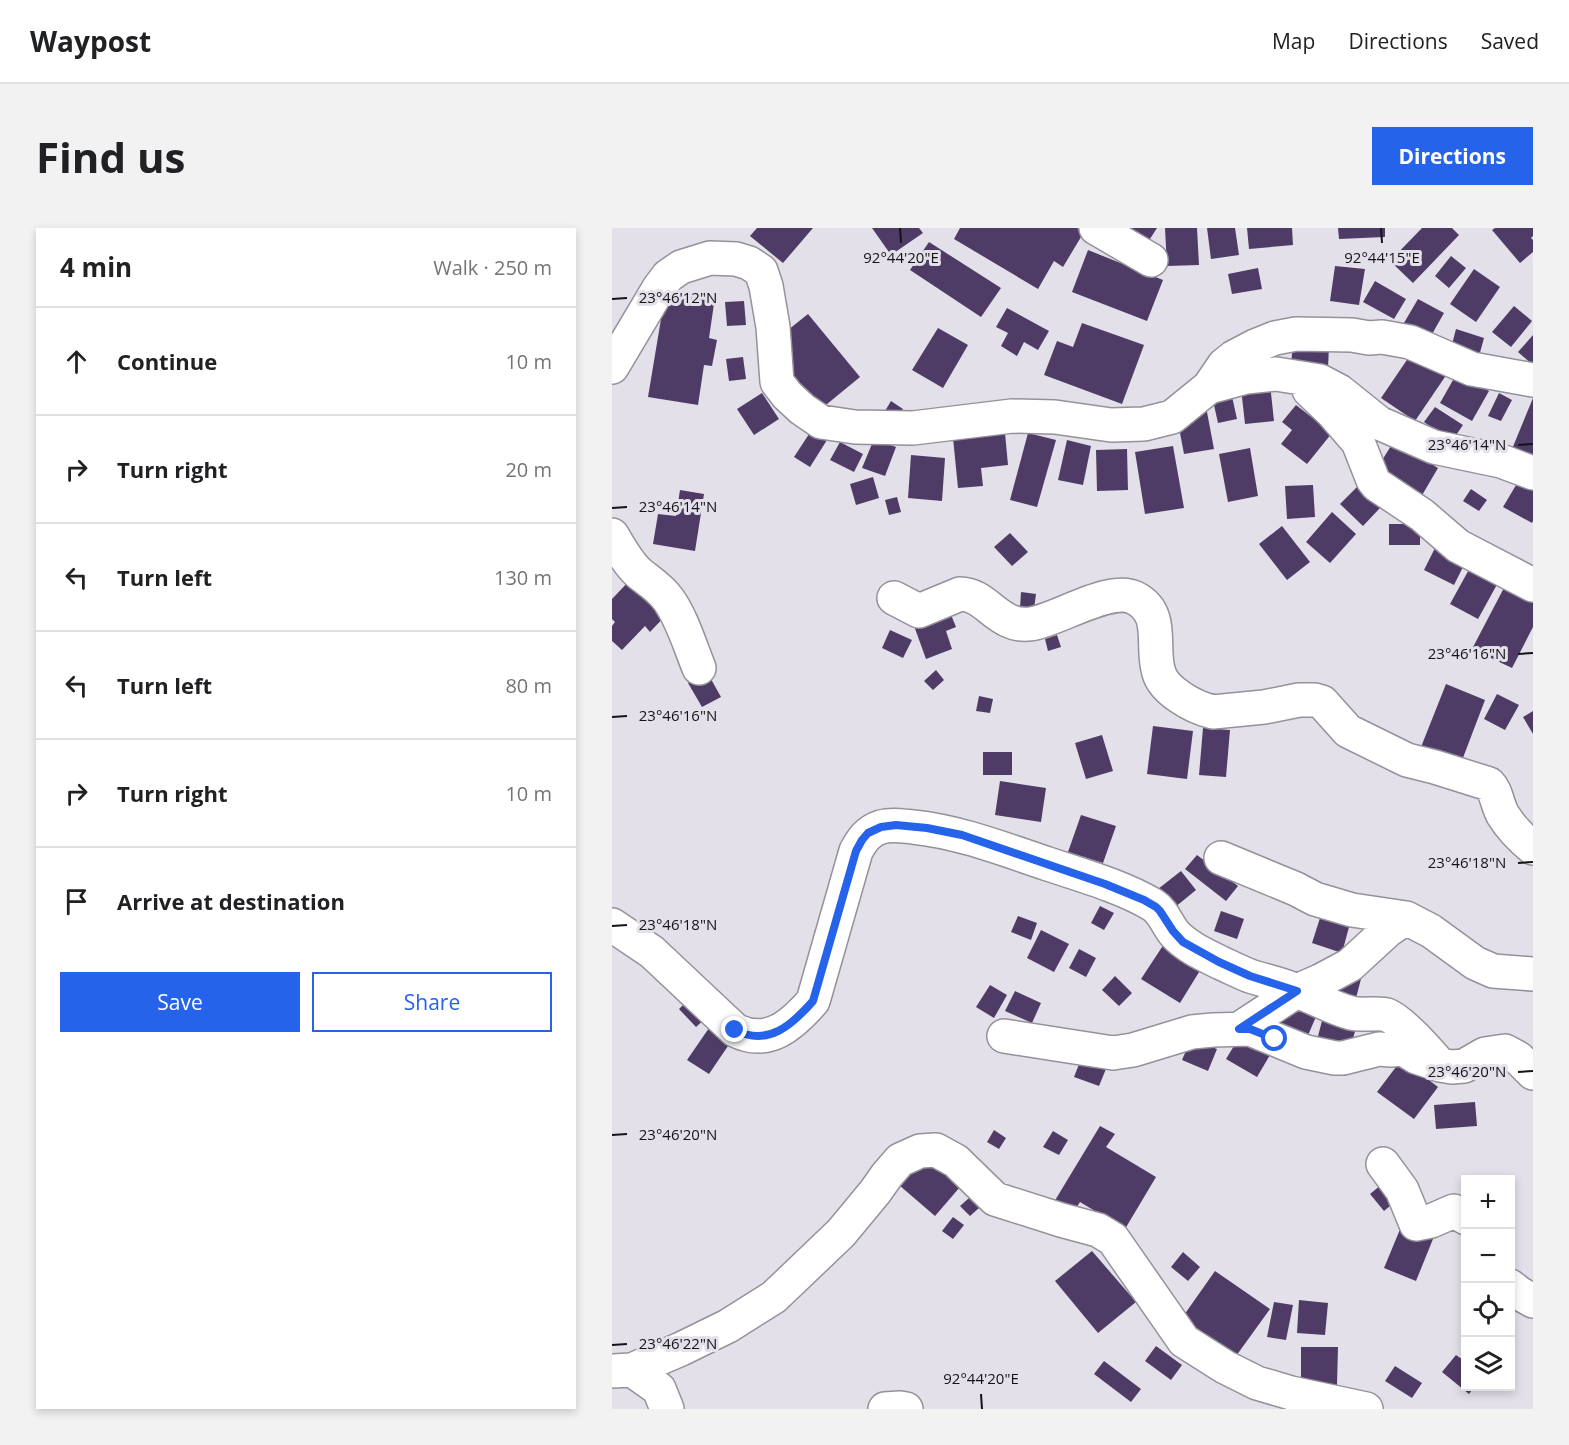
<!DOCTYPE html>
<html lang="en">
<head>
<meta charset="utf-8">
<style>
  body { margin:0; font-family:"Open Sans",sans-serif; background:#f2f2f2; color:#202124 }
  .controls { position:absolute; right:18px; bottom:18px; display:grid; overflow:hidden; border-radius:0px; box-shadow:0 3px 9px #0003 }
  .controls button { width:54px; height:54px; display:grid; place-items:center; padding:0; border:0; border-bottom:2px solid #e0e0e0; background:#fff; color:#202124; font:30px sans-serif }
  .stop { position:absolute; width:18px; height:18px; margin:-14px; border:4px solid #2563eb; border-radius:50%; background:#fff }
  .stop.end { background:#2563eb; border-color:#fff; box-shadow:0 2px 6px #0008 }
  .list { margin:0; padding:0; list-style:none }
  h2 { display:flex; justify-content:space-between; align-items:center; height:78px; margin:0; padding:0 24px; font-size:26px }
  h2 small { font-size:20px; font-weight:400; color:#757577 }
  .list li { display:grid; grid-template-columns:39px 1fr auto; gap:18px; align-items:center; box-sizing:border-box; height:108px; padding:0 24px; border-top:2px solid #e0e0e0 }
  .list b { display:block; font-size:22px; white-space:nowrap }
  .list em { font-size:20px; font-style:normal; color:#757577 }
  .actions { display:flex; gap:12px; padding:18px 24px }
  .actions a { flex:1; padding:14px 0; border:2px solid #2563eb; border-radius:0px; text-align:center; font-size:21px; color:#2563eb }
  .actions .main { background:#2563eb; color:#fff }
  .icon { flex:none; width:33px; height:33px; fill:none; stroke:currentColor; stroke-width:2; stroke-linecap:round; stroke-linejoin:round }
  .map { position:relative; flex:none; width:921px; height:1181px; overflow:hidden; border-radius:0px }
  header { display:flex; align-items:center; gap:36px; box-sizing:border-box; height:84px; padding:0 30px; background:#fff; border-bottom:2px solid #e0e0e0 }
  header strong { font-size:28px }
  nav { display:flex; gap:33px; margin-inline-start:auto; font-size:21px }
  .intro { display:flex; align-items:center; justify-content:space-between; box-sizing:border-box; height:144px; padding:0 36px }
  h1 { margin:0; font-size:42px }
  .button { padding:15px 27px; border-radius:0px; background:#2563eb; color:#fff; font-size:21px; font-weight:700 }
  main { display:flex; gap:36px; padding:0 36px }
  aside { flex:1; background:#fff; border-radius:0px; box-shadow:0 3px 9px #0003 }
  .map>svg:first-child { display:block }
  .building { fill:#4f3c66 }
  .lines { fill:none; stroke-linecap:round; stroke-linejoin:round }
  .minor-casing { stroke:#94919a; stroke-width:36 }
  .minor { stroke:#fff; stroke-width:33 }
  .route { stroke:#2563eb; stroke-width:8 }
  .ticks { fill:none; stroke:#141316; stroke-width:2 }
  .ticks-label { font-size:15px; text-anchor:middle; fill:#141316; stroke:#e4e0ea; stroke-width:6; stroke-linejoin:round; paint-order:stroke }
</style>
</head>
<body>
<header>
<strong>Waypost</strong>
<nav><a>Map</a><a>Directions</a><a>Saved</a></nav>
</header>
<div class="intro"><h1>Find us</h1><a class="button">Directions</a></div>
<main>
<aside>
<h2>4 min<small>Walk · 250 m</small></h2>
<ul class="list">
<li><svg class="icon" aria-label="ahead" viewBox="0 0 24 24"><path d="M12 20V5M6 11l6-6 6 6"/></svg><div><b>Continue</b></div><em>10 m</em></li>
<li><svg class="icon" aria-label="right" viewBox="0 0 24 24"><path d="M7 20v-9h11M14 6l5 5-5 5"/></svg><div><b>Turn right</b></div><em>20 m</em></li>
<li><svg class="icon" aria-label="left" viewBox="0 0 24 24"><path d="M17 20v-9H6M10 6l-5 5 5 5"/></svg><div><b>Turn left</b></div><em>130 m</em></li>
<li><svg class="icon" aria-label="left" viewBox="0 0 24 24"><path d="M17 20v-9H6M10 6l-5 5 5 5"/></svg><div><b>Turn left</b></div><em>80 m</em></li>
<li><svg class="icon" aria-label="right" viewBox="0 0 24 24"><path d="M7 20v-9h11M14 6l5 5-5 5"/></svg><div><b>Turn right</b></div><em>10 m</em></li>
<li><svg class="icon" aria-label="arrive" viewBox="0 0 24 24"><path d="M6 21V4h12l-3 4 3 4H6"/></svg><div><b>Arrive at destination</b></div></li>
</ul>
<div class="actions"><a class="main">Save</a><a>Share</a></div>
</aside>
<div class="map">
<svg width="921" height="1181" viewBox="0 0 921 1181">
  <rect width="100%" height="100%" fill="#e4e0ea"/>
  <path class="building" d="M145,0H201L171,35L138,8Z
    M260,0H307L311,5L279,27Z
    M348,0H465L472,4L451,39L442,33L426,61L342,11Z
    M513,0H545L536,14Z
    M553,0H585L587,37L555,38Z
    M595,0H623L627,27L599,31Z
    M635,0H680L681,17L637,21Z
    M726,0H773V9L727,11Z
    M810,0H840L847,7L801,55L778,33Z
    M883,0H921V8L919,10L921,12V24L908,35L880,2Z
    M317,14L389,60L369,89L298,42Z
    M476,22L551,52L535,93L460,64Z
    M839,28L854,40L837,60L823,48Z
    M723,38L753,41L747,77L718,73Z
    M646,40L650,61L620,66L616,46Z
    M862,41L888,59L864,94L838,76Z
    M763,53L794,71L782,91L751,74Z
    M54,61L103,69L97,110L105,112L100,138L92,137L86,177L36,169Z
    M806,71L832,85L815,115L789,100Z
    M132,73L134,97L115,98L113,74Z
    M902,78L920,93L899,119L880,104Z
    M395,80L437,103L426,122L412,114L405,128L389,118L396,105L384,99Z
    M196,86L248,149L209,181L173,137L171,106Z
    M470,95L532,117L510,176L432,147L445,113L461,119Z
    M326,100L356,117L331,160L300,142Z
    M844,101L872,110L866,132L838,124Z
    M921,107V137L906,124Z
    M681,115L717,118L716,140L679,137Z
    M803,120L837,143L803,193L769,170Z
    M131,129L134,151L117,153L114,131Z
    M845,145L877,163L860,193L828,175Z
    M658,156L662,193L633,196L629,160Z
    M619,164L625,191L606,195L600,168Z
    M150,165L167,191L142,207L125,181Z
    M887,165L900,172L889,193L876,188Z
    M921,170V230L900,221Z
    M279,173L291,181L285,190L273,183Z
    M684,177L720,205L695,236L669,216L680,202L670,194Z
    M823,179L851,197L840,213L812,194Z
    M595,184L602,221L572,226L565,189Z
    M199,203L215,212L198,239L182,229Z
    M393,205L396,237L369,240L371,258L346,260L341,210Z
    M416,205L444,212L425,279L398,272Z
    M262,211L284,219L273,248L250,240Z
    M455,212L479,218L471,257L446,252Z
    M782,213L826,240L809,269L764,242Z
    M228,214L251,226L242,244L218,232Z
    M561,218L572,280L533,286L523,224Z
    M638,220L646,268L616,274L607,226Z
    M515,221L516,262L485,263L484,222Z
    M299,227L333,230L330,273L296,270Z
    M910,247L921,254V293L920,295L891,279Z
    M261,249L267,270L244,277L238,256Z
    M701,257L703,289L675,291L673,258Z
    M745,259L768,280L751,298L728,276Z
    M859,261L875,272L867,283L851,273Z
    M68,262L92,266L83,323L41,316L46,286L64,288Z
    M285,269L289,284L277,287L273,272Z
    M720,284L744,306L718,335L694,314Z
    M777,296H808V317H777Z
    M670,298L698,334L675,352L647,316Z
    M398,305L416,324L400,338L382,319Z
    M824,318L854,333L842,357L812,342Z
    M860,336L888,351L866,391L838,376Z
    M19,351L56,385L38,404L33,398L10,422L0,413V398L3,394L0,391V371Z
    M894,356L921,370V399L900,440L860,421Z
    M409,364L424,366L422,381L408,380Z
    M337,382L344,399L334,403L340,421L314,431L301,395Z
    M278,402L300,412L291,430L270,420Z
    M445,407L449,419L436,423L433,411Z
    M324,442L332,452L321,462L312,453Z
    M95,444L109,469L90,479L76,455Z
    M834,456L873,472L849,535L809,519Z
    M885,466L907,477L893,502L872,491Z
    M367,468L381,471L378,485L364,483Z
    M921,483V506L911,489Z
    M541,498L581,503L575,551L535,546Z
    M591,500L618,502L614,549L587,547Z
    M490,507L501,543L474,551L463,515Z
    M371,524H400V547H371Z
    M388,553L434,560L429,594L383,587Z
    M469,587L504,598L491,635L456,624Z
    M585,627L626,658L614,673L573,641Z
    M569,643L584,662L562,680L546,661Z
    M488,678L502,685L492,702L479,695Z
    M609,683L632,691L625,711L602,703Z
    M406,688L425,695L419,712L399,704Z
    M708,690L737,699L730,725L700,715Z
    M429,702L457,716L442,744L415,730Z
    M554,713L592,736L568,775L529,751Z
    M467,721L484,730L474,749L457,740Z
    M729,746L749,751L743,774L723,769Z
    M503,748L520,765L507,778L490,762Z
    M378,757L395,767L382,790L364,779Z
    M403,763L429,775L420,795L393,783Z
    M675,771L706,784L694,812L663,799Z
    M76,772L94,790L84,799L67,781Z
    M712,785L746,793L738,821L705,812Z
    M97,800L118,815L97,846L75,832Z
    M628,808L658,827L645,849L614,831Z
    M579,811L605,821L596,843L570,832Z
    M471,826L496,836L487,858L462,849Z
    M790,831L826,859L802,891L765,864Z
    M863,874L865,898L824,901L822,877Z
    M488,898L503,906L494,919L544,949L513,1001L468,974L461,985L442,974Z
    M382,902L394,910L387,921L375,914Z
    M441,903L456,912L447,927L431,919Z
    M312,928L348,959L323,988L287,957Z
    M770,956L784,973L772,983L758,966Z
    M357,970L367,980L358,988L348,978Z
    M341,989L352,997L341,1011L330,1003Z
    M789,999L821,1011L804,1053L772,1040Z
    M480,1023L524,1074L486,1105L443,1053Z
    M571,1024L588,1039L576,1053L559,1039Z
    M603,1043L658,1081L619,1135L565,1097Z
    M687,1072L716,1075L713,1107L685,1105Z
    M662,1074L681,1077L674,1112L655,1109Z
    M544,1118L570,1137L559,1152L533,1133Z
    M689,1119H726L725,1157H689Z
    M844,1127L854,1134V1158H863L857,1166L830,1144Z
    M492,1133L529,1161L519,1174L482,1146Z
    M783,1138L810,1155L800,1170L773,1153Z"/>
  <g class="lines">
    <g class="minor-casing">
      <path id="minor" d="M484,0L539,32
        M0,139L47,60L56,48L69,39L98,30L124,31L137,35L149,43L154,58L161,99L165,154L175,167L190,181L209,194L243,199L301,200L400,188L443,189L499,197L532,196L560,189L597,159L634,149L664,146L708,153L727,163L767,195L822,219L889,233L921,245
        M597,159L612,137L622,129L643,118L663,110L684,106L740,107L757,110L770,109L798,114L860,141L921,152
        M697,162L720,184L746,214L761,252L765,257L810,287L846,318L921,357
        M0,307C8,320 16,336 28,346C38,354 48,360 56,371C70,390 78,418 87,440
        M282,370L307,383L348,366C375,366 386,400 418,396C444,393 498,357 523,370C554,386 538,419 547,445C550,455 559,463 568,469C578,476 589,481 601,484L652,479L687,472H703L710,474L736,503L795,532L823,539L877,556C885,564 885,577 891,587C899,600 910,611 921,620
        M609,630L684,661L703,671L740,682L794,690L819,703L863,735L881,743L921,746
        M0,697L40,724L123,802C156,819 180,797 201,773L244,623C250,612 256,603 269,599C280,596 290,598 301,599C348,604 391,621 436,636C469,647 511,659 541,677C552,684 555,697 563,706C575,719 593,727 609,735C618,739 628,744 638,748C653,753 670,756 685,763C703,770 720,780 739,785C751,788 767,784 775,787C790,793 817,824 828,837
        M627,801L685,763L708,753L738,737L775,703L794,690
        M392,808L501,825L521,822L580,804L601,802L638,801L694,824L723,830H731L767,821L779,822L791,821L804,829L828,837L840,839L852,838L873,826L893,823L906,830L921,845
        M771,936L790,962L804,996L819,993L842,983L854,990
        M898,1058L907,1065L921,1073
        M20,1142L47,1161L55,1181
        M0,1143L20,1142L69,1121L116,1098L162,1069L229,1005L263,964L275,947L288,932L308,923L324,922L344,933L383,971L449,992L486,1002L501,1011L572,1113L613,1139L645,1155L679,1165L754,1181
        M273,1181L288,1180L294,1181"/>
    </g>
    <use href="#minor" class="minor"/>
  </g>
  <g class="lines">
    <path class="route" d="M123,802C156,819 180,797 201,773L244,623L250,612L256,605L269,599L284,597L315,600L350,607L493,656L532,672L544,679L548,683L561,703L571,714L607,734L638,748L685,763L627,801H638L663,811"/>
  </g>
  <path class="ticks" d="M288,0L289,15M769,0L770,15M0,71L15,70M906,217L921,216M0,280L15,279M906,426L921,425M0,489L15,488M906,635L921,634M0,698L15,697M906,844L921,843M0,907L15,906M0,1117L15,1116M369,1166L370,1181"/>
  <g class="ticks-label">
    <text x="289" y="35">92°44'20"E</text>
    <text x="770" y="35">92°44'15"E</text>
    <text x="66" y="75">23°46'12"N</text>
    <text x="855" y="222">23°46'14"N</text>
    <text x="66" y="284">23°46'14"N</text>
    <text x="855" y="431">23°46'16"N</text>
    <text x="66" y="493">23°46'16"N</text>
    <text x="855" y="640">23°46'18"N</text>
    <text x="66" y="702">23°46'18"N</text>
    <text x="855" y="849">23°46'20"N</text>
    <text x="66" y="912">23°46'20"N</text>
    <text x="66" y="1121">23°46'22"N</text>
    <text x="369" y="1156">92°44'20"E</text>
  </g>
</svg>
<div class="controls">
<button>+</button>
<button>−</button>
<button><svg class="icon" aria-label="locate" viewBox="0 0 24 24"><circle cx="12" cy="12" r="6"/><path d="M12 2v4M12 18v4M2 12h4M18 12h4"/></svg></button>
<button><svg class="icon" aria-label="layers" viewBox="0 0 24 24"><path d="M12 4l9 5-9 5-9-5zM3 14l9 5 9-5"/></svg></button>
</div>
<div class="stop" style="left:663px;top:811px"></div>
<div class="stop end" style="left:123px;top:802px"></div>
</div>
</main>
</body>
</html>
